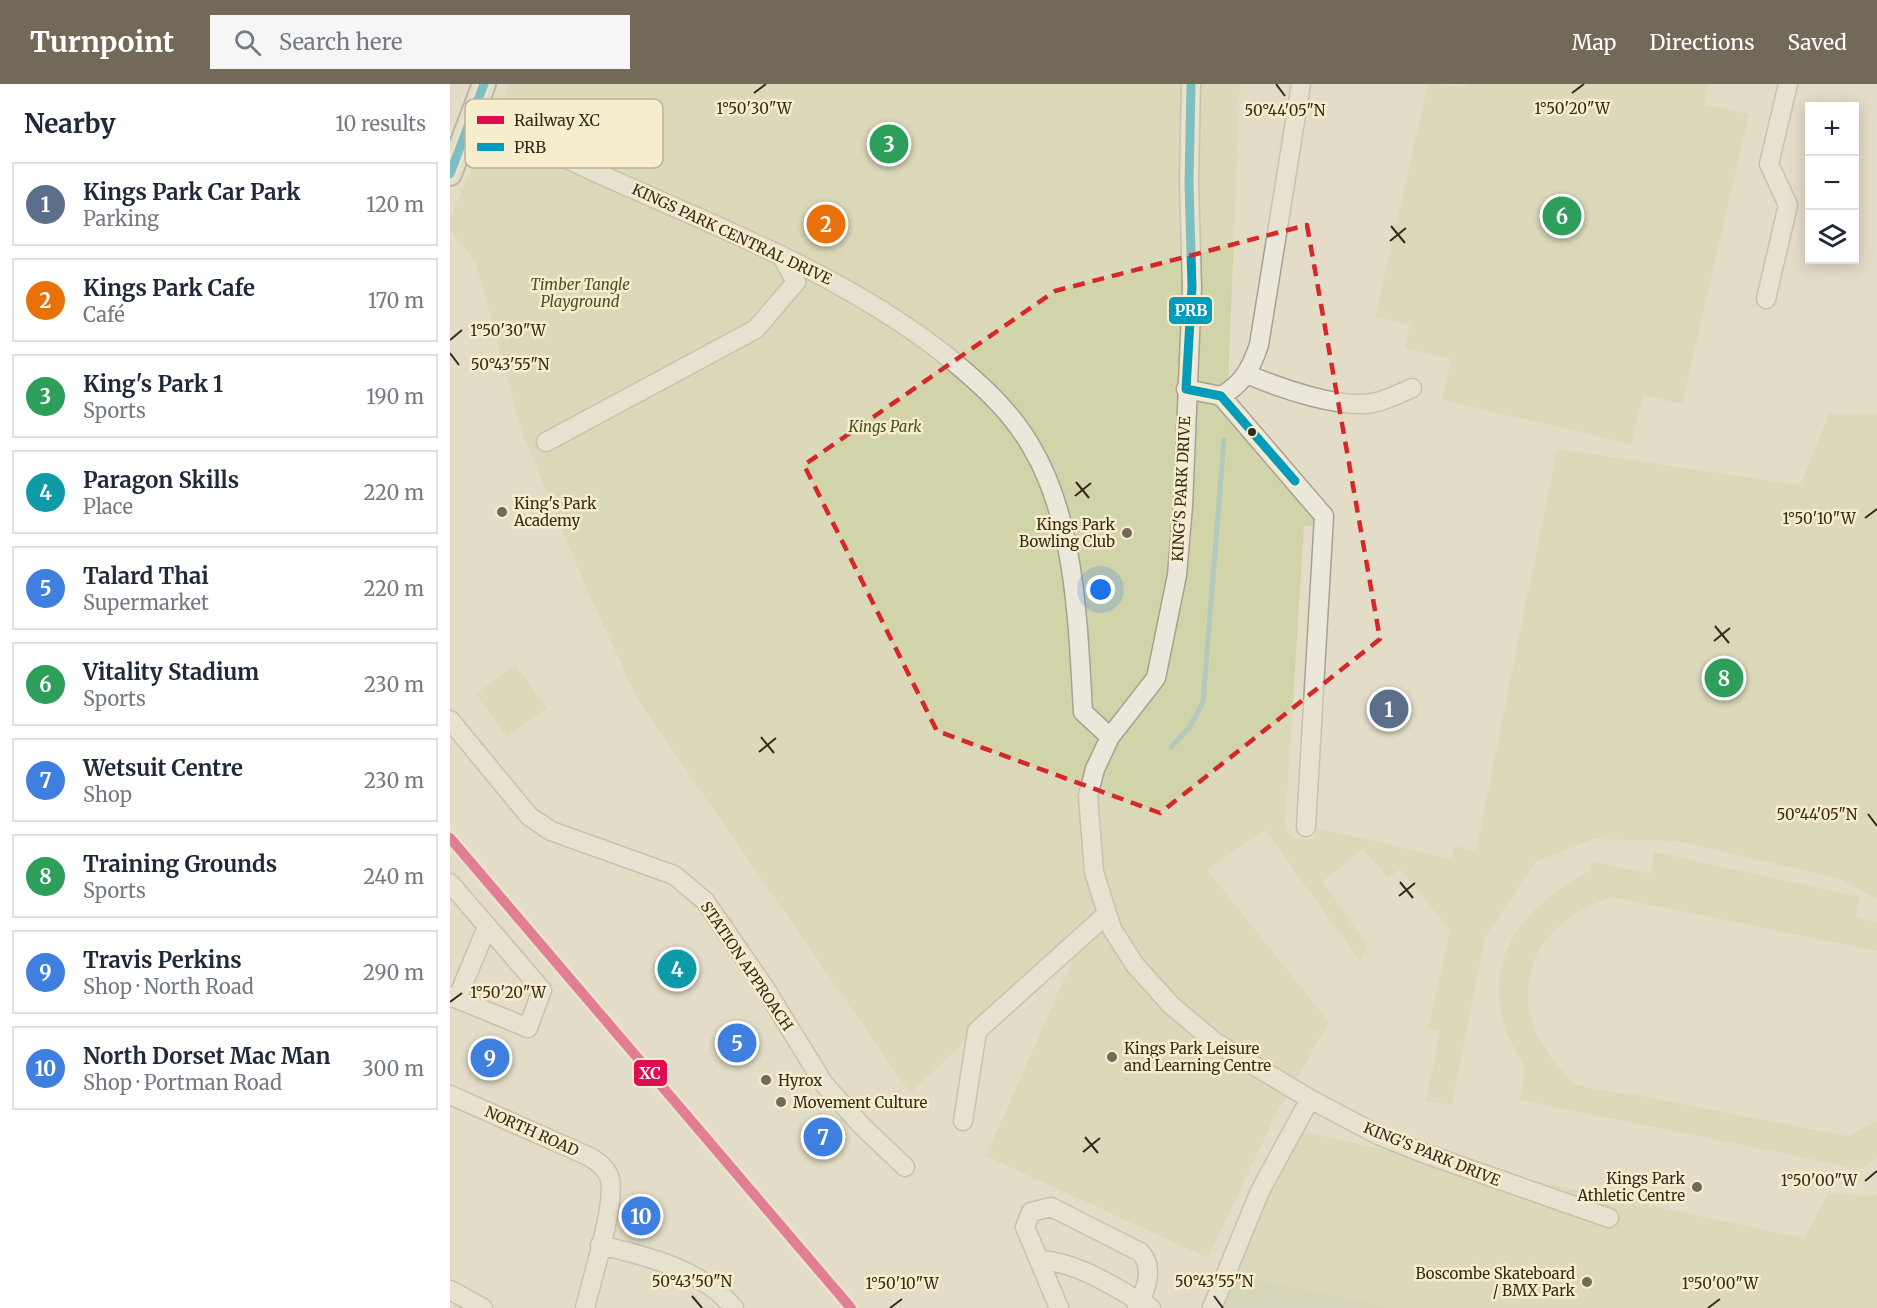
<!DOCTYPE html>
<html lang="en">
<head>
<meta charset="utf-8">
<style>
  body { margin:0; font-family:Merriweather,serif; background:#f6f6f7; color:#1f2937 }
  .controls { position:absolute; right:18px; top:18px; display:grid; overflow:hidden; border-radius:0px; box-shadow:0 3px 15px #0003 }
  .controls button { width:54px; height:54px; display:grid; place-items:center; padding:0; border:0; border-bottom:2px solid #e0e1e3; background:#fff; color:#1f2937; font:30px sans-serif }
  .you { position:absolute; left:651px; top:506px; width:21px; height:21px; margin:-15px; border:4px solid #fff; border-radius:50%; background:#1a73e8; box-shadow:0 0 0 9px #1a73e833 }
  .badge { display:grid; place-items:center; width:39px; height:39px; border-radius:50%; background:#736958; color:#fff; font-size:20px; font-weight:700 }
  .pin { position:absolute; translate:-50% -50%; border:3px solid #fff; box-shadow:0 2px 6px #0006 }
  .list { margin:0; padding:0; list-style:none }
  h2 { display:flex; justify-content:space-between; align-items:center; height:78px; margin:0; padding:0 24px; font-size:26px }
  h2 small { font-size:20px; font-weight:400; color:#747a83 }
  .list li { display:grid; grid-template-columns:39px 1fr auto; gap:18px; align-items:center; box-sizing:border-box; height:84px; margin:0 12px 12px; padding:0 12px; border:2px solid #e0e1e3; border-radius:0px }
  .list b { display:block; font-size:22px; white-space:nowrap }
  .list p { margin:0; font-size:20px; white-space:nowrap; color:#747a83 }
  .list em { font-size:20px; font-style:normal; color:#747a83 }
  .icon { flex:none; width:33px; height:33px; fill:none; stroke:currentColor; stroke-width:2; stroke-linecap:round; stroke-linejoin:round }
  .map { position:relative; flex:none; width:1427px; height:1224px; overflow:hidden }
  header { display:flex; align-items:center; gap:36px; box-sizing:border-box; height:84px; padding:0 30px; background:#736958; color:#fff }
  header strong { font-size:28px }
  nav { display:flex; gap:33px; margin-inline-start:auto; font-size:21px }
  .search { width:420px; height:54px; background:#f6f6f7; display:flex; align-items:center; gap:15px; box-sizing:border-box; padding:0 21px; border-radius:0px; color:#747a83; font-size:22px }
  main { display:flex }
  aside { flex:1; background:#fff }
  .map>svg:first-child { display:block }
  .green { fill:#d1d4a9 }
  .cemetery { fill:#cbcea9 }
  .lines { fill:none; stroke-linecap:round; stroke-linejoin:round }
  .stream { stroke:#b4c9be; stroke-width:5 }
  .minor-casing { stroke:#a8a192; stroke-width:21 }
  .major-casing { stroke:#8d8779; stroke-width:26 }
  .minor { stroke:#ebe7da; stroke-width:18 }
  .major { stroke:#e3ddcb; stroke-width:22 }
  .bus-1-casing { stroke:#f6edcc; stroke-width:14 }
  .bus-1 { stroke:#059cbc; stroke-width:9 }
  .rail-1-casing { stroke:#f6edcc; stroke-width:15 }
  .rail-1 { stroke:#df0d52; stroke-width:10 }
  .marked { fill:none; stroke:#d62828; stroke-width:4.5; stroke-dasharray:12 8; stroke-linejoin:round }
  .ticks { fill:none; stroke:#362a1b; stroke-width:2 }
  .bus-dot { fill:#362a1b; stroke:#f6edcc; stroke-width:2 }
  .poi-dot { fill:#736958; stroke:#f6edcc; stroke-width:2 }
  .labels { text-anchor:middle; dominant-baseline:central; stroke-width:5; stroke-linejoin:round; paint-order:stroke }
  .street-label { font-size:15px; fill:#362a1b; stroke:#f6edcc }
  .park-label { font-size:15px; font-style:italic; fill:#435320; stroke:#f6edcc }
  .poi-label { font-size:15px; fill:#362a1b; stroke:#f6edcc; text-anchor:start }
  .key { fill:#f6edcc; stroke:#bcb297; stroke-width:1.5 }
  .key-label { font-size:16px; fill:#362a1b }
  .ticks-label { font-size:15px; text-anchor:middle; fill:#362a1b; stroke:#f6edcc; stroke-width:5; stroke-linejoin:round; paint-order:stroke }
  .line-badge { stroke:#f6edcc; stroke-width:2 }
  .badge-label { font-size:16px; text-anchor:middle; font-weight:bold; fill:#fff }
</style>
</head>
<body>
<header>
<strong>Turnpoint</strong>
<div class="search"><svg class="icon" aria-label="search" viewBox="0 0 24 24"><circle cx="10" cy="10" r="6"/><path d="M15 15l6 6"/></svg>Search here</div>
<nav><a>Map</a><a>Directions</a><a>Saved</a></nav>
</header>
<main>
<aside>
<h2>Nearby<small>10 results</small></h2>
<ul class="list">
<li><span class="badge" style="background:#5c6f8a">1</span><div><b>Kings Park Car Park</b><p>Parking</p></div><em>120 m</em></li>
<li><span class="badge" style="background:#e8710a">2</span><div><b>Kings Park Cafe</b><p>Café</p></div><em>170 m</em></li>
<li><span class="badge" style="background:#2e9e5b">3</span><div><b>King's Park 1</b><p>Sports</p></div><em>190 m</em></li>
<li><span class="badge" style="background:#0f9aa8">4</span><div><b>Paragon Skills</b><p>Place</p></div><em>220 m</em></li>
<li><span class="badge" style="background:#3f7fe0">5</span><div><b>Talard Thai</b><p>Supermarket</p></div><em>220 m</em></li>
<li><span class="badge" style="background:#2e9e5b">6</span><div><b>Vitality Stadium</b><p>Sports</p></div><em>230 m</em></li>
<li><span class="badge" style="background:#3f7fe0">7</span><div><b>Wetsuit Centre</b><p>Shop</p></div><em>230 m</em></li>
<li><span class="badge" style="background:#2e9e5b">8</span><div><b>Training Grounds</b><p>Sports</p></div><em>240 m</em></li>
<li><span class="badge" style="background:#3f7fe0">9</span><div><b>Travis Perkins</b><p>Shop · North Road</p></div><em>290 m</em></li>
<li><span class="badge" style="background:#3f7fe0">10</span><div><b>North Dorset Mac Man</b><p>Shop · Portman Road</p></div><em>300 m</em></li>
</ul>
</aside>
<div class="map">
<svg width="1427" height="1224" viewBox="0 0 1427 1224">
  <rect width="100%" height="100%" fill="#e3ddc8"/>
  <path class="green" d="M58,0H790L778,302L771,313L871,426L865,442H854L835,744L842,753L864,756L867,744L1002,775L1005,762L1026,767L1107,365L1350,401L1379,330H1427V815L1390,795L1227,757L1143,755L1085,778L1035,853L1002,1020L976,1018L990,948L978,945L1000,846L950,785L938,794L913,765L873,797L917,862L910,877L815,746L757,786L879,938L825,1032L758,1174L536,1072L638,841L584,894L460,1009L189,618L137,506L72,349L26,179L0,146V134Z
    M978,0L1015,3L1016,0H1259L1254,20L1299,30L1232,320L1193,311L1181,360L992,316L1001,275L955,264L960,241L925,233Z
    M65,580L97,624L57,653L26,610Z
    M1204,768L1410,813L1406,833L1427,839V867L1161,813C1123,826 1085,853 1079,896C1074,931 1088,961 1112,986C1116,990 1120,997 1125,999C1137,1006 1177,1009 1192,1012C1261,1026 1330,1039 1398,1052L1427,1037V1073L1410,1085L1070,1016C1071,1007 1076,993 1074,984C1071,970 1058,957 1054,942C1034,866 1076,822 1140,787L1141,777L1201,790Z
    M848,1047L1354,1154L1378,1110L1427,1111V1224H939L784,1191Z"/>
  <path class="cemetery" d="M784,1191L941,1224H771Z"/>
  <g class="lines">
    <path class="stream" d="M721,663L739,644L753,618L774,356"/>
    <g class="minor-casing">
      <path id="minor" d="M741,0L739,99L742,203L733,422L727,491L706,594L660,653L645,685L638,712L644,788L662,845L685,881L721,921L765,958L860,1015L928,1051L973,1069L1159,1134
        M23,27C38,33 53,38 67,45C85,55 101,67 119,76C247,136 381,182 493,269C526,296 561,326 582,364C626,438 628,544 633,628L660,653
        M1316,215L1338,121L1319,80L1338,0
        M797,290C829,304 894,327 927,318C939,315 951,309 962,304
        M736,305L771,312L874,432L856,743
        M771,312C793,300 801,284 809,261L851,0
        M96,358L306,245L346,198L331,171
        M0,636L79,732L101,747L224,791L255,817L315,904L374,1000L412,1042L455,1083
        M0,799L92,906L78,944L0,912
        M7,915L37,843
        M0,1011L140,1073C148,1078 155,1083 159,1092C168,1115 141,1197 135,1224
        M513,1037L527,947L657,830
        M150,1161C197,1172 253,1186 284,1224
        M591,1176C631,1179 667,1205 701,1224
        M0,1206L33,1224
        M609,1224L575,1143L581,1128L601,1123L690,1168C705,1183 696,1206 687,1224
        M762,1224L810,1107L860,1015"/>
    </g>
    <g class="major-casing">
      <path id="major" d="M0,90L34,0"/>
    </g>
    <use href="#minor" class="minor"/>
    <use href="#major" class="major"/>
    <g class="bus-1-casing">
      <path id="bus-1" d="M741,0L739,99L742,203L736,305L771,312L845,397
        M0,90L34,0"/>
    </g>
    <use href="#bus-1" class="bus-1"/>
    <g class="rail-1-casing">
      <path id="rail-1" d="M0,754L401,1224"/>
    </g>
    <use href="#rail-1" class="rail-1"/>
  </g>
  <path d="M0 0H1427V1224H0ZM857,141L930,555L710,729L487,647L354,381L605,207Z" fill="#e3ddc8" fill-opacity=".55" fill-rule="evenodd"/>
  <path class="marked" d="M857,141L930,555L710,729L487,647L354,381L605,207Z"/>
  <path class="ticks" d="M826,0L835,12M304,9L316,0M1122,9L1134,0M941,142L955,159M940,157L956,144M0,256L12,246M0,269L9,281M626,398L639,414M625,412L641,399M1415,434L1427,425M1265,542L1279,559M1264,557L1280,544M311,653L324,669M309,668L326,654M1418,730L1427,742M950,798L963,814M949,812L965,799M0,918L12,909M635,1053L648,1069M633,1068L650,1054M1415,1097L1427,1087M242,1212L252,1224M764,1212L773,1224M440,1224L452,1215M1258,1224L1270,1215"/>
  <circle class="bus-dot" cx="802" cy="348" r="5"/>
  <g class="poi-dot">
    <circle cx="52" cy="428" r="6"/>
    <circle cx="677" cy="449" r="6"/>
    <circle cx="662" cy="973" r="6"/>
    <circle cx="316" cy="996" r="6"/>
    <circle cx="331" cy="1018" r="6"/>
    <circle cx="1247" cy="1103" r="6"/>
    <circle cx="1137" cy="1198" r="6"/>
  </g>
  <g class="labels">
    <g class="street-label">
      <text transform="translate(282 150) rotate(25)">KINGS PARK CENTRAL DRIVE</text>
      <text transform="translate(731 405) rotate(-87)">KING'S PARK DRIVE</text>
      <text transform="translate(297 882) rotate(56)">STATION APPROACH</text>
      <text transform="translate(82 1047) rotate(24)">NORTH ROAD</text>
      <text transform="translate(982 1070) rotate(22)">KING'S PARK DRIVE</text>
    </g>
    <g class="park-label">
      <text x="130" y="200">Timber Tangle<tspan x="130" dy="17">Playground</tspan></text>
      <text x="435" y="342">Kings Park</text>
    </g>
    <g class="poi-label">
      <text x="64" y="419">King's Park<tspan x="64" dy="17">Academy</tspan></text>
      <text x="665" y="440" text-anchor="end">Kings Park<tspan x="665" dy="17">Bowling Club</tspan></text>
      <text x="674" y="964">Kings Park Leisure<tspan x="674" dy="17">and Learning Centre</tspan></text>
      <text x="328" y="996">Hyrox</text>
      <text x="343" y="1018">Movement Culture</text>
      <text x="1235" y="1094" text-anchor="end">Kings Park<tspan x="1235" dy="17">Athletic Centre</tspan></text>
      <text x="1125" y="1189" text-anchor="end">Boscombe Skateboard<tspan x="1125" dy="17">/ BMX Park</tspan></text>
    </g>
  </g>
  <rect x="15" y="15" width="198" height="69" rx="9" class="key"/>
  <rect x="27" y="32" width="27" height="8" fill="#df0d52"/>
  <rect x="27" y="59" width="27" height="8" fill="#059cbc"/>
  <g class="key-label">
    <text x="64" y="42">Railway XC</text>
    <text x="64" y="69">PRB</text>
  </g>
  <g class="ticks-label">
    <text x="304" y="30">1°50'30"W</text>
    <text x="1122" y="30">1°50'20"W</text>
    <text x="835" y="32">50°44'05"N</text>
    <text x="58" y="252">1°50'30"W</text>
    <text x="60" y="286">50°43'55"N</text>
    <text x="1369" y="440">1°50'10"W</text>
    <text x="1367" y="736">50°44'05"N</text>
    <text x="58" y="914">1°50'20"W</text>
    <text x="1369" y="1102">1°50'00"W</text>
    <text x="242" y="1203">50°43'50"N</text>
    <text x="764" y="1203">50°43'55"N</text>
    <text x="452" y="1205">1°50'10"W</text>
    <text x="1270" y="1205">1°50'00"W</text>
  </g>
  <g class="line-badge">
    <rect x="718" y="212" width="45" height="29" rx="6" fill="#059cbc"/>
    <rect x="183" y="975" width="35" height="28" rx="6" fill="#df0d52"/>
  </g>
  <g class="badge-label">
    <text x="741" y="232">PRB</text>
    <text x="200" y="995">XC</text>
  </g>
</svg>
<div class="controls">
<button>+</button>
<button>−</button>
<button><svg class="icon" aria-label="layers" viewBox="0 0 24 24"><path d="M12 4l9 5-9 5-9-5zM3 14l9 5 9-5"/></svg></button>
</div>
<div class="you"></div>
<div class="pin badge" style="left:939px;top:625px;background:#5c6f8a">1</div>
<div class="pin badge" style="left:376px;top:140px;background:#e8710a">2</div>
<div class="pin badge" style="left:439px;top:60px;background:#2e9e5b">3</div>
<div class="pin badge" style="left:227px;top:885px;background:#0f9aa8">4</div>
<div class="pin badge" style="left:287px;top:959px;background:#3f7fe0">5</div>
<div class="pin badge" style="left:1112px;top:132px;background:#2e9e5b">6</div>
<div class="pin badge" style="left:373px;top:1053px;background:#3f7fe0">7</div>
<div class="pin badge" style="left:1274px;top:594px;background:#2e9e5b">8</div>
<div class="pin badge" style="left:40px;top:974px;background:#3f7fe0">9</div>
<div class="pin badge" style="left:191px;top:1132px;background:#3f7fe0">10</div>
</div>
</main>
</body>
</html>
